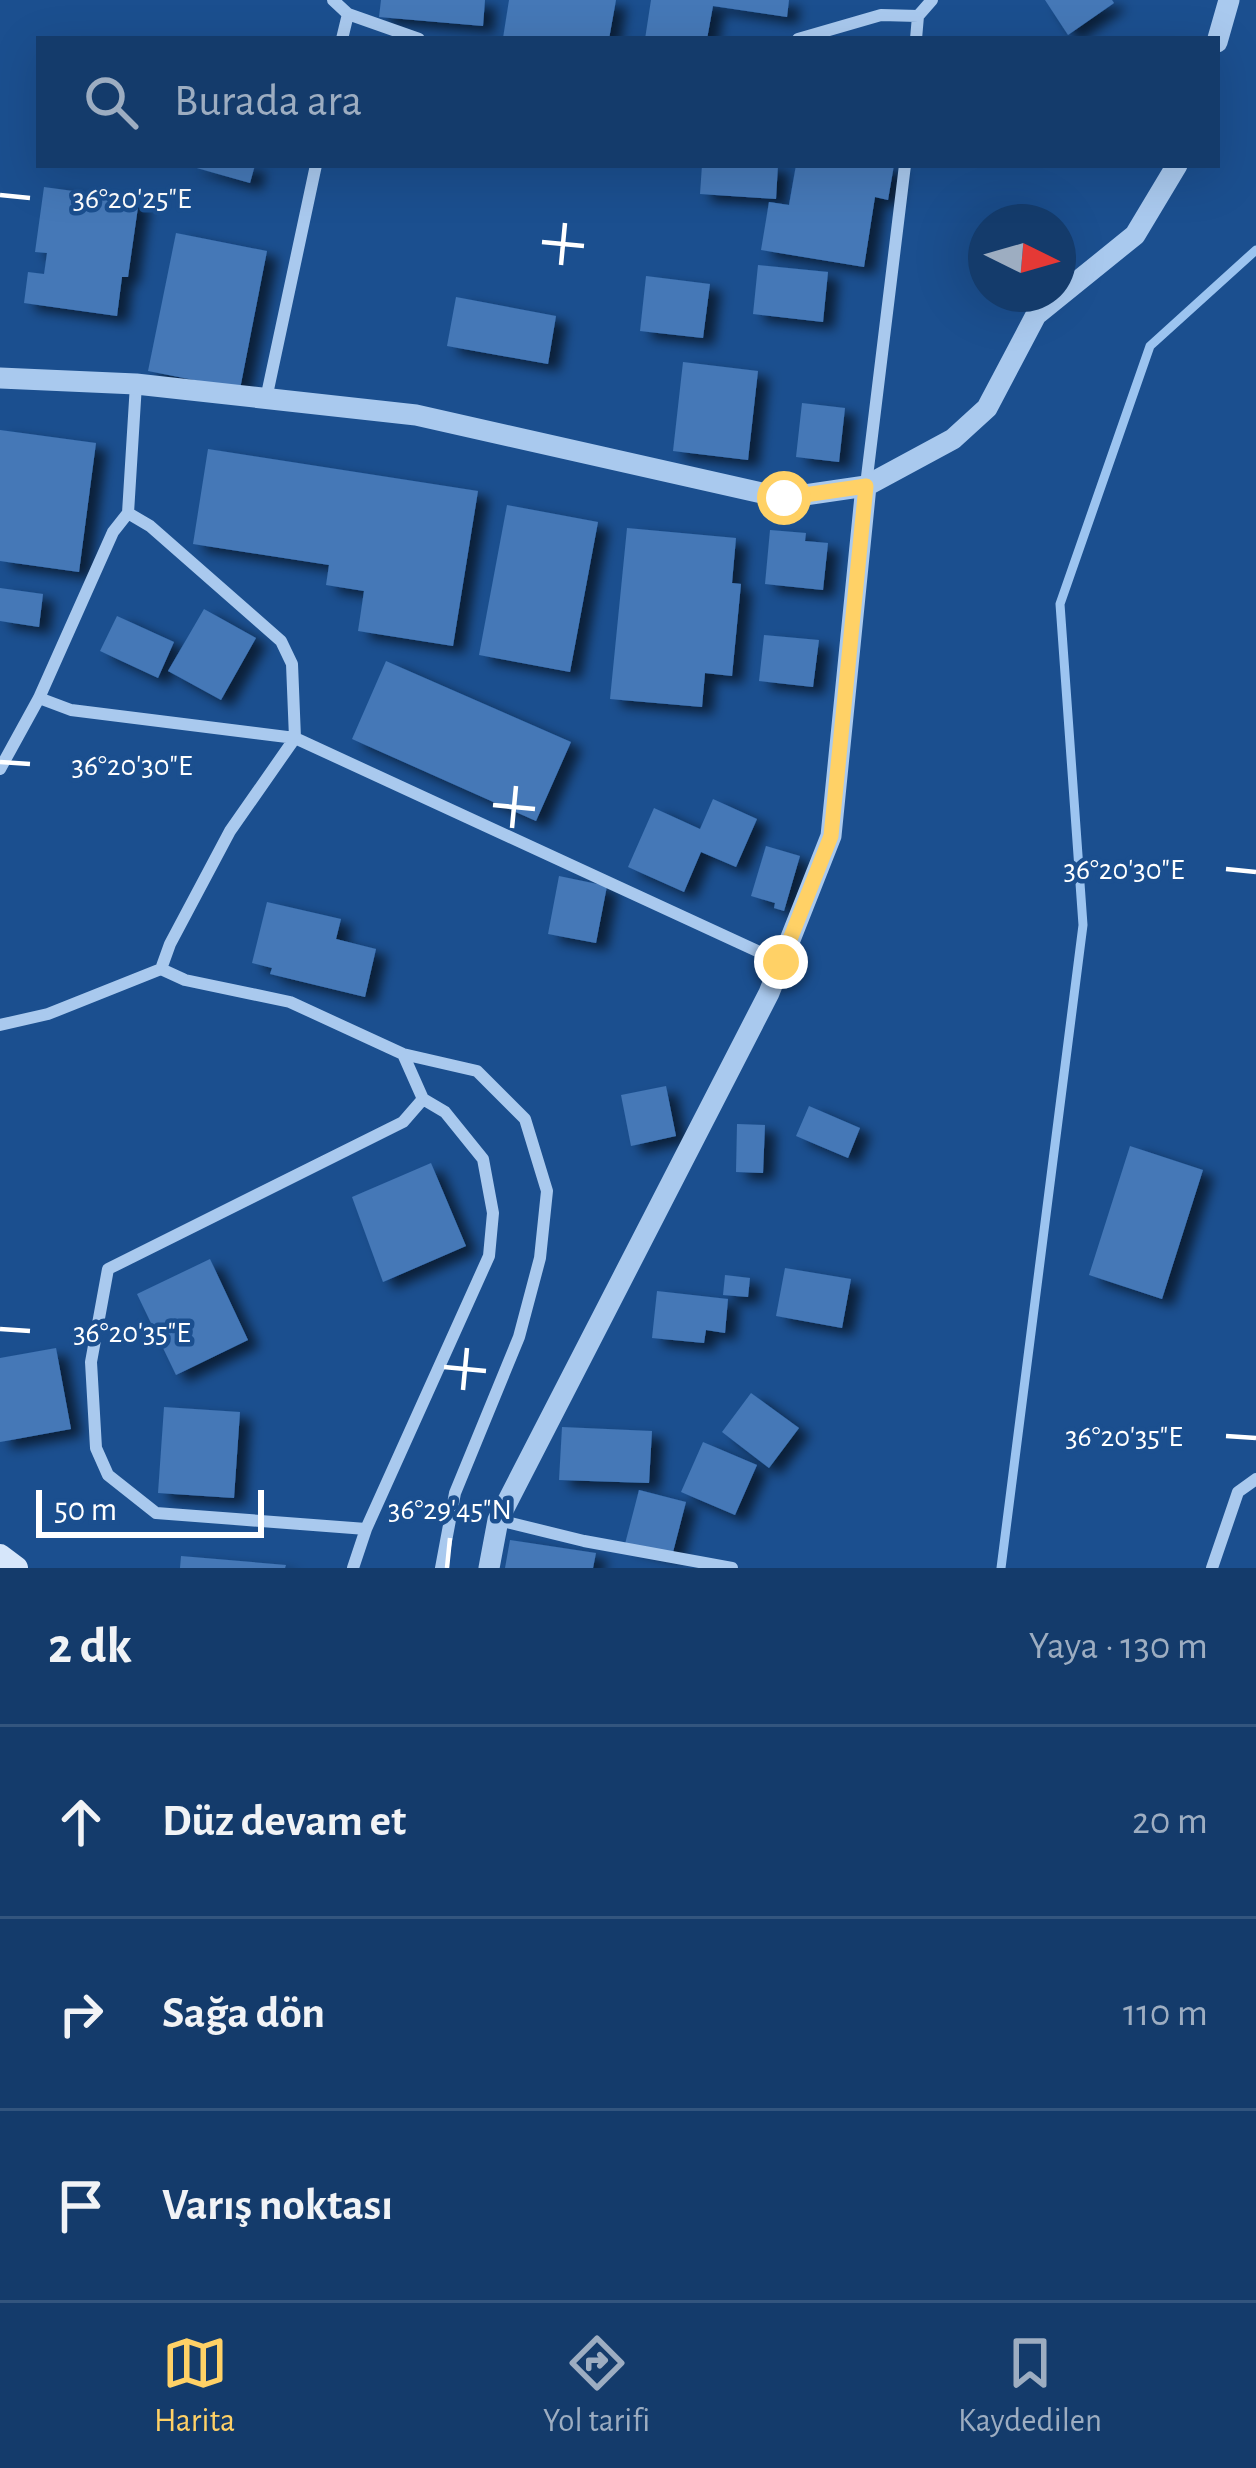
<!DOCTYPE html>
<html lang="tr">
<head>
<meta charset="utf-8">
<style>
  body { margin:0; font-family:"Alegreya Sans",sans-serif; background:#1d4271; color:#f1f3f6 }
  .compass { position:absolute; left:968px; top:204px; width:108px; height:108px; border-radius:50%; background:#143b6b; box-shadow:0 12px 48px #0002; rotate:95deg }
  .scale { position:absolute; left:36px; bottom:30px; width:228px; box-sizing:border-box; padding-left:12px; border:6px solid #fff; border-top:0; font-size:33px; line-height:42px; white-space:nowrap; color:#fff; -webkit-text-stroke:9px #1b4f8f; paint-order:stroke }
  .stop { position:absolute; width:36px; height:36px; margin:-27px; border:9px solid #ffd166; border-radius:50%; background:#fff }
  .stop.end { background:#ffd166; border-color:#fff; box-shadow:0 3px 12px #0008 }
  .list { margin:0; padding:0; list-style:none }
  h2 { display:flex; justify-content:space-between; align-items:center; height:156px; margin:0; padding:0 48px; font-size:51px }
  h2 small { font-size:39px; font-weight:400; color:#9dadc1 }
  .list li { display:grid; grid-template-columns:78px 1fr auto; gap:36px; align-items:center; box-sizing:border-box; height:192px; padding:0 48px; border-top:3px solid #33557e }
  .list b { display:block; font-size:45px; white-space:nowrap }
  .list em { font-size:39px; font-style:normal; color:#9dadc1 }
  .icon { flex:none; width:66px; height:66px; fill:none; stroke:currentColor; stroke-width:2; stroke-linecap:round; stroke-linejoin:round }
  .map { position:relative; flex:none; width:1256px; height:1568px; overflow:hidden }
  .search { position:absolute; background:#143b6b; box-shadow:0 12px 48px #0002; left:36px; right:36px; top:36px; height:132px; display:flex; align-items:center; gap:30px; box-sizing:border-box; padding:0 42px; border-radius:0px; color:#9dadc1; font-size:45px }
  .sheet { height:732px; background:#143b6b }
  nav { display:flex; justify-content:space-around; align-items:center; box-sizing:border-box; height:168px; border-top:3px solid #33557e; background:#143b6b; font-size:33px; color:#9dadc1 }
  nav a { display:grid; justify-items:center; gap:6px }
  nav .on { color:#ffd166 }
  .map>svg:first-child { display:block }
  .lines { fill:none; stroke-linecap:round; stroke-linejoin:round }
  .stream { stroke:#9cc4f0; stroke-width:9 }
  .building { fill:#4478b7; filter:url(#shadow) }
  .minor { stroke:#a9c9ee; stroke-width:12 }
  .tertiary { stroke:#a9c9ee; stroke-width:21 }
  .secondary { stroke:#d6e6fa; stroke-width:24 }
  .route { stroke:#ffd166; stroke-width:15 }
  .ticks { fill:none; stroke:#fff; stroke-width:4.5 }
  .ticks-label { font-size:30px; text-anchor:middle; fill:#fff; stroke:#1b4f8f; stroke-width:9; stroke-linejoin:round; paint-order:stroke }
</style>
</head>
<body>
<div class="map">
<svg width="1256" height="1568" viewBox="0 0 1256 1568">
  <defs>
    <filter id="shadow"><feDropShadow dx="11" dy="7" stdDeviation="6" flood-color="#0009"/></filter>
  </defs>
  <rect width="100%" height="100%" fill="#1b4f8f"/>
  <g class="lines">
    <path class="stream" d="M1001,1568L1083,925L1060,604L1150,346L1256,250"/>
  </g>
  <path class="building" d="M381,0H485L483,26L379,17Z
    M509,0H616L609,39L503,38Z
    M651,0H789L787,17L713,6L707,39H645Z
    M1045,0H1112L1114,3L1068,35Z
    M186,165H255L250,183Z
    M702,165H778L776,199L700,194Z
    M796,165H894L888,200L875,197L864,267L761,250L769,202L789,205Z
    M44,187L139,200L128,277H122L117,316L24,303L28,272L44,274L47,253L35,252Z
    M176,233L267,251L240,389L148,371Z
    M758,265L828,272L823,322L753,314Z
    M646,276L710,284L703,338L640,331Z
    M456,297L556,316L548,364L447,346Z
    M683,362L758,371L748,460L673,451Z
    M802,403L845,408L839,462L796,457Z
    M0,430L96,443L79,572L0,561Z
    M208,449L478,491L453,646L358,631L364,591L326,585L329,565L193,544Z
    M507,505L598,522L570,672L479,655Z
    M627,528L736,538L732,583L741,584L732,676L705,673L702,707L610,699Z
    M770,530L806,533L805,541L828,543L823,590L765,584Z
    M0,588L43,594L39,627L0,621Z
    M204,609L256,638L221,700L168,671Z
    M117,616L174,642L158,678L100,651Z
    M764,635L819,640L813,687L759,681Z
    M386,661L571,742L536,821L352,739Z
    M713,799L757,819L736,867L701,852L684,892L628,867L654,808L700,829Z
    M766,846L800,856L784,911L774,908L775,903L751,896Z
    M559,876L607,886L596,943L548,934Z
    M267,902L341,919L336,939L376,949L365,997L270,974L272,968L252,963Z
    M666,1086L676,1136L631,1146L621,1095Z
    M809,1106L860,1128L848,1158L796,1136Z
    M737,1124L765,1125L763,1173L736,1172Z
    M1130,1146L1203,1170L1162,1299L1089,1275Z
    M431,1163L466,1246L383,1282L352,1197Z
    M210,1259L248,1340L176,1375L137,1294Z
    M785,1268L851,1279L842,1328L776,1316Z
    M725,1275L750,1278L748,1297L723,1295Z
    M657,1291L728,1299L725,1333L706,1330L704,1343L652,1338Z
    M56,1348L71,1429L0,1442V1358Z
    M751,1393L799,1428L769,1468L722,1432Z
    M164,1407L240,1412L234,1498L158,1493Z
    M562,1427L652,1431L649,1483L559,1480Z
    M703,1442L757,1465L735,1515L681,1492Z
    M639,1490L686,1502L672,1556L625,1544Z
    M510,1540L596,1553L593,1568H505Z
    M181,1556L286,1565L285,1568H180Z"/>
  <g class="lines">
    <path class="minor" d="M333,0L348,14L419,39
      M918,16L932,0
      M342,39L348,14
      M798,39L881,15L918,16L916,39
      M266,399L316,165
      M866,485L905,165
      M128,513L136,384
      M39,698L71,710L295,738L781,962
      M0,769L39,698L113,532L128,513L150,526L281,641L292,664L295,738L230,831L170,944L161,969
      M0,1025L48,1014L161,969L185,980L290,1002L403,1054L477,1071L525,1119L547,1191L540,1258L519,1337L455,1493L441,1568
      M498,1520L584,1541L732,1568
      M366,1529L156,1513L108,1475L96,1448L91,1362L108,1269L403,1122L423,1099
      M353,1568L366,1529L489,1256L493,1213L483,1159L445,1112L423,1099L403,1054
      M1212,1568L1238,1492L1256,1479"/>
    <path class="tertiary" d="M1217,42L1229,0
      M0,378L136,384L416,415L784,498L866,486L953,439L987,408L1036,315L1135,235L1177,165
      M489,1568L498,1520L769,993L831,836L866,486"/>
    <path class="secondary" d="M0,1556L16,1568"/>
  </g>
  <g class="lines">
    <path class="route" d="M781,962L831,836L866,486L784,498"/>
  </g>
  <path class="ticks" d="M0,195L30,198M542,242L584,246M561,265L565,223M0,762L30,764M493,805L535,809M512,828L516,786M1226,869L1256,872M0,1329L30,1331M444,1367L486,1371M463,1390L467,1348M1226,1436L1256,1438M447,1568L450,1538"/>
  <g class="ticks-label">
    <text x="132" y="208">36°20'25"E</text>
    <text x="132" y="775">36°20'30"E</text>
    <text x="1124" y="879">36°20'30"E</text>
    <text x="132" y="1342">36°20'35"E</text>
    <text x="1124" y="1446">36°20'35"E</text>
    <text x="450" y="1519">36°29'45"N</text>
  </g>
</svg>
<svg class="compass" viewBox="-18 -18 36 36"><path d="M0-13l5 13h-10z" fill="#e53935"/><path d="M0 13l5-13h-10z" fill="#9dadc1"/></svg>
<div class="scale">50 m</div>
<div class="stop" style="left:784px;top:498px"></div>
<div class="stop end" style="left:781px;top:962px"></div>
<div class="search"><svg class="icon" aria-label="search" viewBox="0 0 24 24"><circle cx="10" cy="10" r="6"/><path d="M15 15l6 6"/></svg>Burada ara</div>
</div>
<section class="sheet">
<h2>2 dk<small>Yaya · 130 m</small></h2>
<ul class="list">
<li><svg class="icon" aria-label="ahead" viewBox="0 0 24 24"><path d="M12 20V5M6 11l6-6 6 6"/></svg><div><b>Düz devam et</b></div><em>20 m</em></li>
<li><svg class="icon" aria-label="right" viewBox="0 0 24 24"><path d="M7 20v-9h11M14 6l5 5-5 5"/></svg><div><b>Sağa dön</b></div><em>110 m</em></li>
<li><svg class="icon" aria-label="arrive" viewBox="0 0 24 24"><path d="M6 21V4h12l-3 4 3 4H6"/></svg><div><b>Varış noktası</b></div></li>
</ul>
</section>
<nav>
<a class="on"><svg class="icon" aria-label="map" viewBox="0 0 24 24"><path d="M3 6l6-2 6 2 6-2v14l-6 2-6-2-6 2zM9 4v14M15 6v14"/></svg>Harita</a>
<a><svg class="icon" aria-label="directions" viewBox="0 0 24 24"><path d="M12 3l9 9-9 9-9-9zM9 14v-3h6M13 9l2 2-2 2"/></svg>Yol tarifi</a>
<a><svg class="icon" aria-label="saved" viewBox="0 0 24 24"><path d="M7 4h10v16l-5-4-5 4z"/></svg>Kaydedilen</a>
</nav>
</body>
</html>
